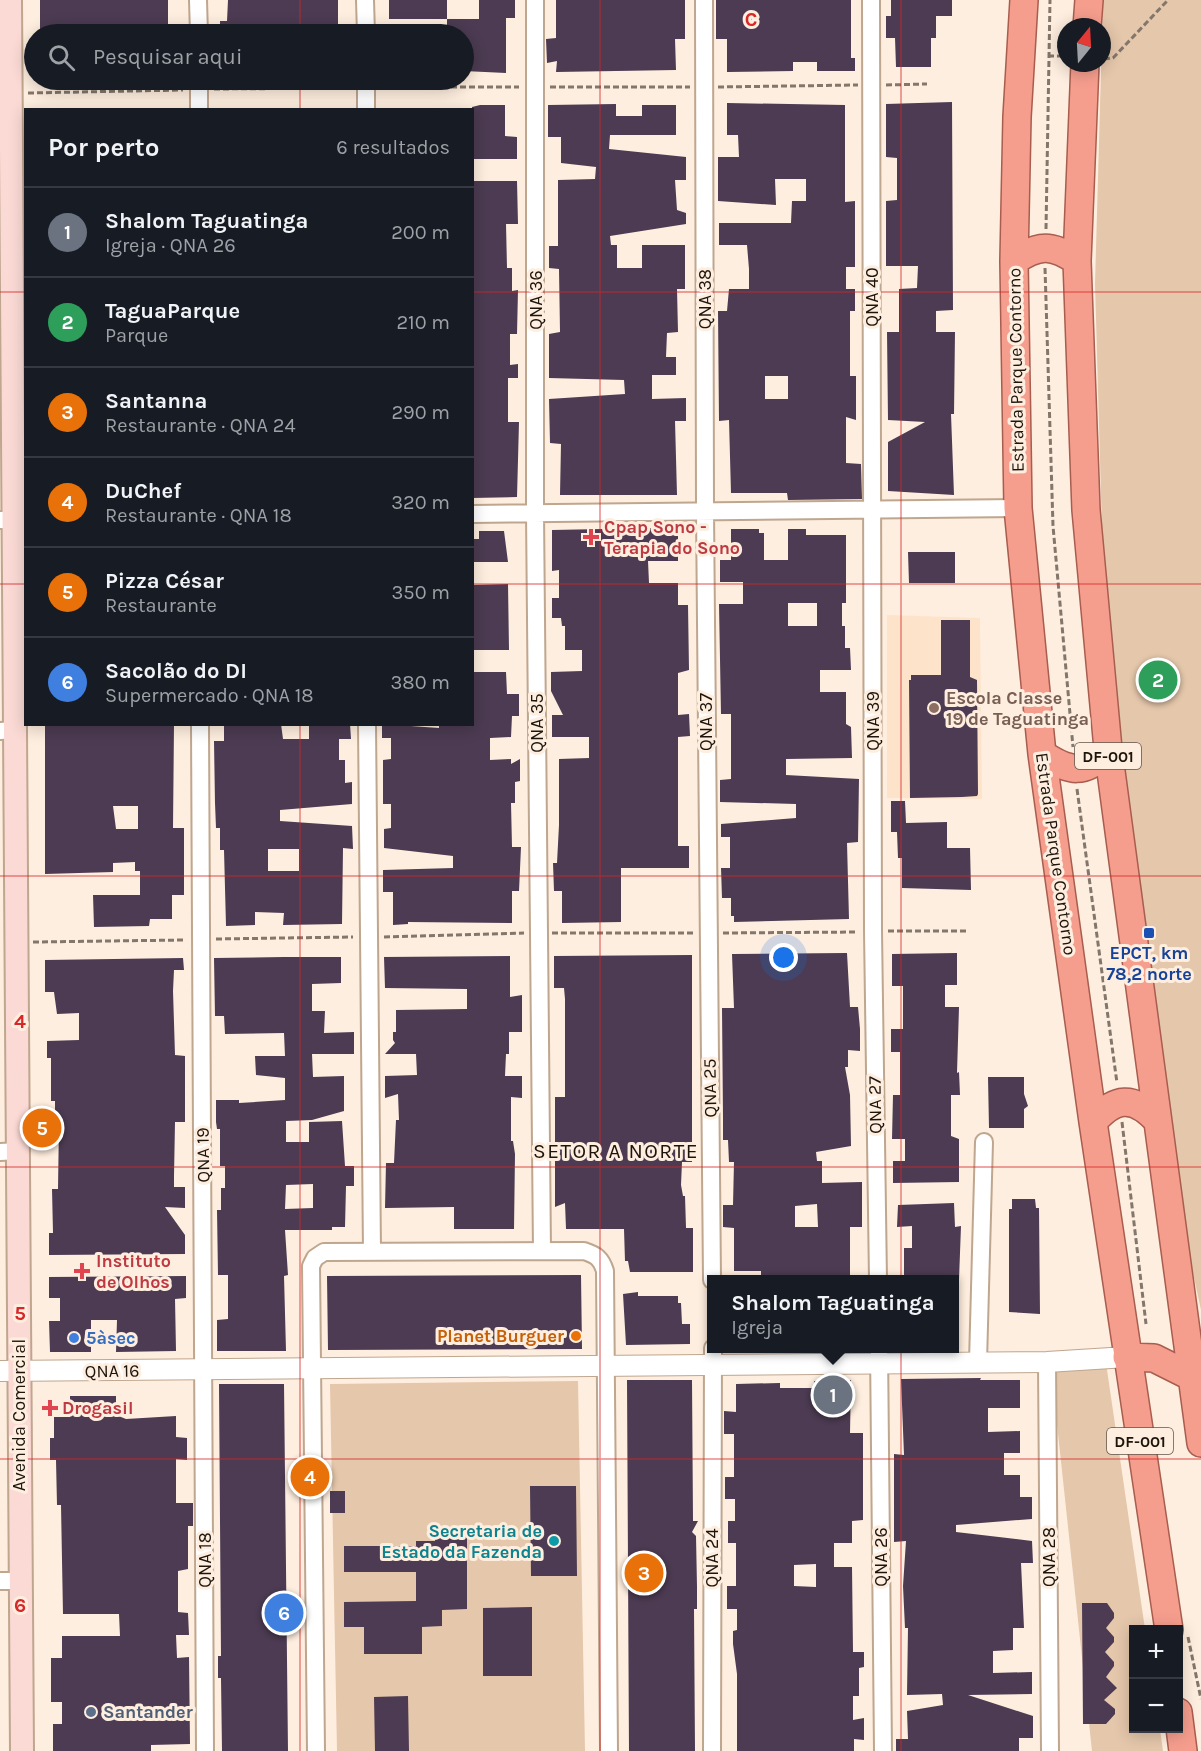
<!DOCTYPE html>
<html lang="pt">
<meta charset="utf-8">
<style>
:root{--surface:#171b24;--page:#242831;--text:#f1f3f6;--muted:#9ea1a6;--line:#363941;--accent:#db2777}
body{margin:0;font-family:Karla,sans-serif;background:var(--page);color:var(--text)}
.controls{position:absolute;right:18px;bottom:18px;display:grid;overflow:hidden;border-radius:0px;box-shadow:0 3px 15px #0003}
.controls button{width:54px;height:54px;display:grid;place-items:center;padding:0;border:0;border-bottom:2px solid var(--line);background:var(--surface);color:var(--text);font:30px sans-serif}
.compass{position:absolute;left:1057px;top:18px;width:54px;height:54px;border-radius:50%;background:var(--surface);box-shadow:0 3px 15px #0003;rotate:18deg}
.you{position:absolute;left:784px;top:958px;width:21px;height:21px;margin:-15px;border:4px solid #fff;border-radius:50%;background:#1a73e8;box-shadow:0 0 0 9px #1a73e833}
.badge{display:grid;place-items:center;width:39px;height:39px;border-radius:50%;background:var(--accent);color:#fff;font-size:20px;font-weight:700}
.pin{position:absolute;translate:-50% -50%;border:3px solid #fff;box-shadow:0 2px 6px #0006}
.popup{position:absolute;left:707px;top:1275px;width:252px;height:78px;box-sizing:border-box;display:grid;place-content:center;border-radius:0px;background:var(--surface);filter:drop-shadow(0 2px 4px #0005);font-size:20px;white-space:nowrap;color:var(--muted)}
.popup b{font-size:22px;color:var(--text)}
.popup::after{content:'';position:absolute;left:50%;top:100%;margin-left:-12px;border:12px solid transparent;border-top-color:var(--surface)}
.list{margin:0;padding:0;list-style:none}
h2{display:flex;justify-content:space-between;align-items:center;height:78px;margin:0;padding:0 24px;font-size:26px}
h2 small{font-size:20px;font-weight:400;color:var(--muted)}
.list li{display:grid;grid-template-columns:39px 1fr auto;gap:18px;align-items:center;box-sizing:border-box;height:90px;padding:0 24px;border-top:2px solid var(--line)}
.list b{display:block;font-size:22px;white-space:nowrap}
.list p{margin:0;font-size:20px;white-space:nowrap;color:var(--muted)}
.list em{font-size:20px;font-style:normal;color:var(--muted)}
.icon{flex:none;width:33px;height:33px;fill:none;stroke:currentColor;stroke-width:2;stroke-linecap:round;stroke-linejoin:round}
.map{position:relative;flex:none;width:1201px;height:1751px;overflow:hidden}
.search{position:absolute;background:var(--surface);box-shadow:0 3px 15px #0003;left:24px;top:24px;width:450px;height:66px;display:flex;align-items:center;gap:15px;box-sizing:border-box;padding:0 21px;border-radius:33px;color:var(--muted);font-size:22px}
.panel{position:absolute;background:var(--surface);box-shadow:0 3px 15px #0003;left:24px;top:108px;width:450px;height:618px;border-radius:0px}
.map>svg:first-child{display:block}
</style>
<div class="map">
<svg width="1201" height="1751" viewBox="0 0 1201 1751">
<rect width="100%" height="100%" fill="#feeedf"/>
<path fill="#fde3ca" d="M887 615 980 618 982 799 887 798Z"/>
<path fill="#e5c7ab" d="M1103 0H1201V1310L1190 1259 1130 831 1102 530 1095 284Z
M1106 1363 1145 1629 1134 1630V1728L1160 1729 1163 1751H1092L1051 1368Z
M578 1381 585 1751H337L330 1384Z"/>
<path fill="#4c3b52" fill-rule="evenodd" d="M40 0H168V34H40Z
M228 0H338V34H220V21H227Z
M389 0H447V19H389Z
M479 0H515V18H506V73L464 71V34H447V19H479Z
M556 0H685V39H675L676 70 556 72 557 61 547 63 546 39 556 38Z
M716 0H851V58H855V71H817V62H793V71L727 72V39H716Z
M891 0H952V16H936V38H931V67H896L895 38H886V16H891Z
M952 102 953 310 936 311V332H955L954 414H951L954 495 888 491V442L925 422 888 420 887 332H899V289L917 288 918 266H886V201L897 200V158L886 157V104Z
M727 103 845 105V202L855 201V267H846V289H855V311H850V376H856V420L846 417V463L861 464 862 499 788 500 787 493H731L729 420 719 421 718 311H727L729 289H749V269L747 245H719V223H791L792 201H806V179H775L776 205 718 201V157H739L738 135H727ZM765 376H788V399H765Z
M616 104V116H642V105H676V135H610L609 149 686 157V180H675L677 210 686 213V224L610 236 611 245H617V268H642V245H685V289H677L678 332 667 333 666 357H676V375H652V399L686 398V421H675L677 495H560L561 444 550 443 549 399 625 394 624 380 549 378V334L560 332 559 269 549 268V246H558V180L595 179 596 167 561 163V137H548V105Z
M480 105H505V136L517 137V159H472V107Z
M472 181H517L518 224H506L507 268H512V291L518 290 517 334H510V365L518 364V378H508V422H519L517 497 472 498Z
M653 528V533L678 534V561H648L649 583H678V605H688L689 670 678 673V715L689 714 690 736 678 737V846H689V868H621V922L562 923V891H554L553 863H557L559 825V759L589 758V737H552V715H563L551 691V672L582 671V650H565V626H562L561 618H552V598H559V570L552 571V530Z
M731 529H759V533H764V560H788V529H806V535H846V603H842V626H845V648H850L851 670H820V692H846V724L851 727 852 758 786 759V775L859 779 858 842 847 843 849 919 734 922V916H731V898H722L721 868H730V837H721V824L796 818V804L720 802V780L731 779V714H721L719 604H743V582H720V560H731ZM788 603H817V626H788Z
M479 531H504L508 562H472V539H479Z
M908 552H955V583H909Z
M508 584 509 650H472V585Z
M941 620H970V677L977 680 978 794 977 796 962 797 910 798 909 680H911V675H941Z
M472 672H506L507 694H519V716H512L511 737 490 738V760L511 759V764L520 759V781L515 782V803H511L512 847H521L519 891H512V923L408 922V924L393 925V892H383V870L453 868V856L384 848V829L391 828V804H383V760L391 759V738H382V724L439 728V724H472Z
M45 724H174L173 828H184V895H172V919H150L149 926 94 927 93 895H140V871H135V862L113 863V872L45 874ZM113 806H138V829H116Z
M224 724H281L283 739H309V724H350L351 739H339V760H345V783L352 782V804L280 810V821L352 826 353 849 343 848 342 924 283 925 284 913 255 912V925L226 926 224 850H220V828H216L215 803 214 741H224ZM268 849H299V871H268Z
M891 801H905L906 823 947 822V848H970L971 890 902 888V858H898L897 832H891Z
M847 953 850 1007H858L860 1029V1051L848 1050V1067H845L850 1095 851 1146 816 1152 817 1161H822V1183L862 1182V1227H850V1280L761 1279V1271H734V1228L723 1227V1205H733L734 1162H729L728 1140H723V1118L722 1008H734L732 954ZM817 1204 818 1227H795V1206Z
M957 953V985H945V1007H959L957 1073 959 1072 960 1095H951V1136L959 1139V1182L893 1183V1161H905V1139H892L893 1095H900V1052H891V1029H903V986H892V954Z
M692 955V1162H682L681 1185 683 1196H685L686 1228H693V1272H630L628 1261H625L624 1229H566L565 1203 555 1207V1097H565V999L564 988H554V956Z
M510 956V997L522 995V1032H509V1054H506L505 1076H522V1098L511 1097V1141H513L515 1154 514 1229H454V1207L385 1208 386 1163H394L396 1120H399L398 1094 385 1098V1076L417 1075 416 1054H385L395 1043 393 1040V1032H396V1010L467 1009V989L385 988 384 957Z
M284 957H341V983L312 984V1011H325L324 1033 354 1032V1054H312L313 1077 344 1076V1111L312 1120 286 1121V1142H309V1122L342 1121 345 1166H354V1186H346L345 1227H332V1230H285L288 1275 284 1276 286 1351H217V1320L228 1319V1275H218L217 1210H221V1188H225V1166H220V1129H217L216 1122V1100H239V1103L285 1100V1078L256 1075 255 1056H285L284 1033 225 1034 224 1016H215L214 958ZM313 1184V1208L285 1209 286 1185Z
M183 958 184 970H174L173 991 175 1055 185 1056V1122H175L174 1176V1187H185V1208L165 1207 185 1235V1254L49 1255V1233H53L52 1189H58L59 1123H55V1101H51V1058H47V1041L79 1040V1013L57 1014 54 992H45V960Z
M988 1077H1024V1094L1028 1106 1024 1109V1128H989Z
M1012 1199H1035L1036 1208H1039L1040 1314 1009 1312V1209H1012Z
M954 1203 955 1227 961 1226 959 1280H904V1248H912V1226L897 1227 898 1205Z
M581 1275 582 1349 328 1350 327 1276Z
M186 1276V1298L175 1299 176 1351 116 1352 117 1320H91V1352H50L49 1321H60V1298H49V1277Z
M638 1292V1296H678V1303H681L682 1324H690V1344L626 1345 623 1294Z
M981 1378 980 1380H1020V1408H988V1432L1020 1431V1453H1004V1475H1020V1497H1032V1519L956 1525V1532L1032 1541 1033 1563H1021L1024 1628H1013V1650L993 1651V1673L1032 1672V1694L968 1695 1033 1716V1738H1019V1751H896V1739H908L907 1711 943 1705 942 1694 907 1695 908 1628H905L903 1586 906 1541 894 1542V1454L904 1455 901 1379Z
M627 1380H692L693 1521H698L692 1532 696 1536 697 1587V1609H694L695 1751H629Z
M851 1380 850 1433H863V1520L852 1521V1543H834V1567H852L853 1652H864V1667L859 1668V1696H853V1720L864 1718V1740L854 1739V1751H737V1674L733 1644V1631L737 1630V1609H727V1586H736V1543H728V1521H735V1499H725V1477H734V1434H724V1411L736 1412V1384L780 1383V1388H815L814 1381ZM816 1564V1587L794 1586V1565Z
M219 1384H284L288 1751H222L221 1678H218V1656H221Z
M70 1396H116V1415L126 1419 176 1416V1437L187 1438V1460L176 1459V1503H193V1526H188V1569L178 1571V1612L188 1613 189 1635H176L177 1658 189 1657 190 1744 151 1745V1751H53V1724H62V1702H51V1658H62V1636H120L119 1614H63L61 1505H57L56 1460H50V1438H54V1417H70Z
M530 1486H576L577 1576H531Z
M330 1491H345V1513H330Z
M435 1533H467V1609L442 1610V1626L422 1627V1654H364V1627H344V1602L416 1601V1572H344V1546H416V1541H435Z
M1082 1603H1107L1114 1613V1618L1106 1628 1114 1637V1642L1105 1652 1114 1662V1666L1106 1677 1117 1688 1104 1700 1115 1709V1714L1106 1724H1083Z
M532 1607V1676H483V1608Z
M408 1696 409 1751H375L374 1697Z"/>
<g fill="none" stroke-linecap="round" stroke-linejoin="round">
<defs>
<path id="minor" d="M198 0 199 34
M365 0 366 34
M535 0V513L542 1251
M704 0 705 511 712 1280
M871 0 873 931 878 1280
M199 80V110
M366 80V110
M472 514 1018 508
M0 520H26
M200 724 205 1751
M367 724 372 1252
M0 731 15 730
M0 1152 19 1151
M879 1348 883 1751
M978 1362 984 1142
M1047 1362 1050 1751
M0 1581H19
M316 1751 311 1266 315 1258 324 1252 584 1251C596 1255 601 1258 605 1271L609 1751
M712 1751 713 1348"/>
<path id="tertiary" d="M0 1371 1047 1362 1127 1357"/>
<path id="secondary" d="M10 0 22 1751"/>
<path id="trunk" d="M1024 0 1017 117 1014 261 1018 508 1042 754 1093 1122 1169 1630
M1087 27 1089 0
M1085 63 1077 261 1086 510 1108 749 1201 1443
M1014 261C1039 244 1052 244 1077 261
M1042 754C1069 772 1086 776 1108 749
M1093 1122C1115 1097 1133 1095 1157 1120
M1127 1357 1154 1358 1192 1377
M1178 1712 1183 1751"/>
</defs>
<use href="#minor" stroke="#bfa68e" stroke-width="20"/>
<use href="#tertiary" stroke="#bfa68e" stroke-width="22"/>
<use href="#secondary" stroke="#bfa68e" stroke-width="26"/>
<use href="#trunk" stroke="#a85d4e" stroke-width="30"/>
<path stroke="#83766b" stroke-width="3" stroke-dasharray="6 3" stroke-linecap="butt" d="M1048 56H1066
M1104 59 1113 58 1168 0
M886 85 927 84
M379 87H519
M550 87H690
M718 87 858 85
M214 89 351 88
M28 93 183 90
M1046 229 1050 0
M1045 268 1053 526 1073 747
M1077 789 1117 1083
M888 931H967
M552 933H695
M723 933 857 932
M384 937 524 933
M216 939 353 937
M33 942 185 940
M1122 1122 1146 1324
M1188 1637 1201 1699"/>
<use href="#minor" stroke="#fff" stroke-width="16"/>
<use href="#tertiary" stroke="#fff" stroke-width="20"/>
<use href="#secondary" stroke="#fbdad5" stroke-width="22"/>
<use href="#trunk" stroke="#f69e8e" stroke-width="27"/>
</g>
<path fill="none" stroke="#d62828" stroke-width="1.5" stroke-opacity="0.55" d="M300 0V34M600 0V1751M901 0V1751M300 80V110M0 292H26M472 292H1201M0 584H26M472 584H1201M300 724V1751M0 876H1201M0 1167H1201M0 1459H1201"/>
<g fill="#e0444e" stroke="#feeedf" stroke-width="2">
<path d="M588 528h6v6h6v6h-6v6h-6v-6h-6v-6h6z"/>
<path d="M79 1262h6v6h6v6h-6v6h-6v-6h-6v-6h6z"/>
<path d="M47 1399h6v6h6v6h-6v6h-6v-6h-6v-6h6z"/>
</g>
<circle fill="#8d6e63" stroke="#feeedf" stroke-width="2" cx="934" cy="708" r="6"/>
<rect fill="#1a4fb4" stroke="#feeedf" stroke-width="2" x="1143" y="927" width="12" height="12" rx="3"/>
<circle fill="#e8710a" stroke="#feeedf" stroke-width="2" cx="576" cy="1336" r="6"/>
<circle fill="#3f7fe0" stroke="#feeedf" stroke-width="2" cx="74" cy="1338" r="6"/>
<circle fill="#0f9aa8" stroke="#feeedf" stroke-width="2" cx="554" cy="1541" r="6"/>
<circle fill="#5c6f8a" stroke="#feeedf" stroke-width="2" cx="91" cy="1712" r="6"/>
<g text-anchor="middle" stroke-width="6" stroke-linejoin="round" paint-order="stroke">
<g fill="#feeedf" stroke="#60554b" stroke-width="1.5">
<rect x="1075" y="743" width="66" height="26" rx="4.5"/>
<rect x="1107" y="1428" width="66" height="26" rx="4.5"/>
</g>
<g font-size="16" font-weight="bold" fill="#1d140b">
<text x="1108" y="762">DF-001</text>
<text x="1140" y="1447">DF-001</text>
</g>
<g font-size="18" fill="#1d140b" stroke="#feeedf">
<text transform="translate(872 297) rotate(-90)" y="6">QNA 40</text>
<text transform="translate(705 299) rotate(-90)" y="6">QNA 38</text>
<text transform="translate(536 300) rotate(-90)" y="6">QNA 36</text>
<text transform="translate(1016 370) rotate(-91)" y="6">Estrada Parque Contorno</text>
<text transform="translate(873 721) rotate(-90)" y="6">QNA 39</text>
<text transform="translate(706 722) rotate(-90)" y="6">QNA 37</text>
<text transform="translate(537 723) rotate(-90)" y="6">QNA 35</text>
<text transform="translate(1056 854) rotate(82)" y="6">Estrada Parque Contorno</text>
<text transform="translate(710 1088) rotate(-91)" y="6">QNA 25</text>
<text transform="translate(875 1105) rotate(-91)" y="6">QNA 27</text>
<text transform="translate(203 1155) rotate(-91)" y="6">QNA 19</text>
<text transform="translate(112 1371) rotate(-1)" y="6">QNA 16</text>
<text transform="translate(19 1415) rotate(-90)" y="6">Avenida Comercial</text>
<text transform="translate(881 1557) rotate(-90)" y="6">QNA 26</text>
<text transform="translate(1049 1557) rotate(-90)" y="6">QNA 28</text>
<text transform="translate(712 1558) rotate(-90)" y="6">QNA 24</text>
<text transform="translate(205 1560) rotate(-90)" y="6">QNA 18</text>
</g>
<g font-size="18" font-weight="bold" fill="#be3a42" stroke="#feeedf" text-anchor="start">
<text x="604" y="533">Cpap Sono -<tspan x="604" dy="21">Terapia do Sono</tspan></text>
<text x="96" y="1267">Instituto<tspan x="96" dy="21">de Olhos</tspan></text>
<text x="62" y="1414">Drogasil</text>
</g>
<g font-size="18" font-weight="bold" fill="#785e54" stroke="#feeedf" text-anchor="start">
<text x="946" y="704">Escola Classe<tspan x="946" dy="21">19 de Taguatinga</tspan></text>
</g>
<g font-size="18" font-weight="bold" fill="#164399" stroke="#feeedf">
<text x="1149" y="959">EPCT, km<tspan x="1149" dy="21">78,2 norte</tspan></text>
</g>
<g font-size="18" font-weight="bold" fill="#c56008" stroke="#feeedf" text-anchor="end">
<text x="564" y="1342">Planet Burguer</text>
</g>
<g font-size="18" font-weight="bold" fill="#366cbe" stroke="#feeedf" text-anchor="start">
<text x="86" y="1344">5àsec</text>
</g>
<g font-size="18" font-weight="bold" fill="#0d838f" stroke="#feeedf" text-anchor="end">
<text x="542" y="1537">Secretaria de<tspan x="542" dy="21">Estado da Fazenda</tspan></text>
</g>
<g font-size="18" font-weight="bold" fill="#4e5e75" stroke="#feeedf" text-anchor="start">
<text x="103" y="1718">Santander</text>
</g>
<g font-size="21" letter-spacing="1.5" fill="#1d140b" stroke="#feeedf">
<text x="616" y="1158">SETOR A NORTE</text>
</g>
</g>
<g font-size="20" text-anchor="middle" font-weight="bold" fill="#d62828" stroke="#feeedf" stroke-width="6" stroke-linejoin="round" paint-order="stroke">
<text x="751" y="26">C</text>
<text x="20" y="1028">4</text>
<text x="20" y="1320">5</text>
<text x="20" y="1612">6</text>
</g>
</svg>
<div class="controls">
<button>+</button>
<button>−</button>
</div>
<svg class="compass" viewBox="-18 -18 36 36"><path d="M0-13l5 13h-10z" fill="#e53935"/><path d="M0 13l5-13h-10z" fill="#9ea1a6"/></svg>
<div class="you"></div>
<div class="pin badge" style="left:833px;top:1395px;background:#6b7280">1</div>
<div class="popup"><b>Shalom Taguatinga</b>Igreja</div>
<div class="pin badge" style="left:1158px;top:680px;background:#2e9e5b">2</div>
<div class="pin badge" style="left:644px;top:1573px;background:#e8710a">3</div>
<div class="pin badge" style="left:310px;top:1477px;background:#e8710a">4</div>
<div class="pin badge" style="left:42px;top:1128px;background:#e8710a">5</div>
<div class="pin badge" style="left:284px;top:1613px;background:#3f7fe0">6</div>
<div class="search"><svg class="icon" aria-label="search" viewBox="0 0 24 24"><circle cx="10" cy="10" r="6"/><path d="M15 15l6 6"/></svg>Pesquisar aqui</div>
<section class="panel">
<h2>Por perto<small>6 resultados</small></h2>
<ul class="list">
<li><span class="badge" style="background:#6b7280">1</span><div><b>Shalom Taguatinga</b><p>Igreja · QNA 26</p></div><em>200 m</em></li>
<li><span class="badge" style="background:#2e9e5b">2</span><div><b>TaguaParque</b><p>Parque</p></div><em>210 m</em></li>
<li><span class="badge" style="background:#e8710a">3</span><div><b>Santanna</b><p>Restaurante · QNA 24</p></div><em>290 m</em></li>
<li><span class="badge" style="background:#e8710a">4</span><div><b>DuChef</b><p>Restaurante · QNA 18</p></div><em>320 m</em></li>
<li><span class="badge" style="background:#e8710a">5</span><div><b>Pizza César</b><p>Restaurante</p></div><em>350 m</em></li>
<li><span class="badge" style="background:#3f7fe0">6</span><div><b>Sacolão do DI</b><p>Supermercado · QNA 18</p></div><em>380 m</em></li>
</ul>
</section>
</div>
